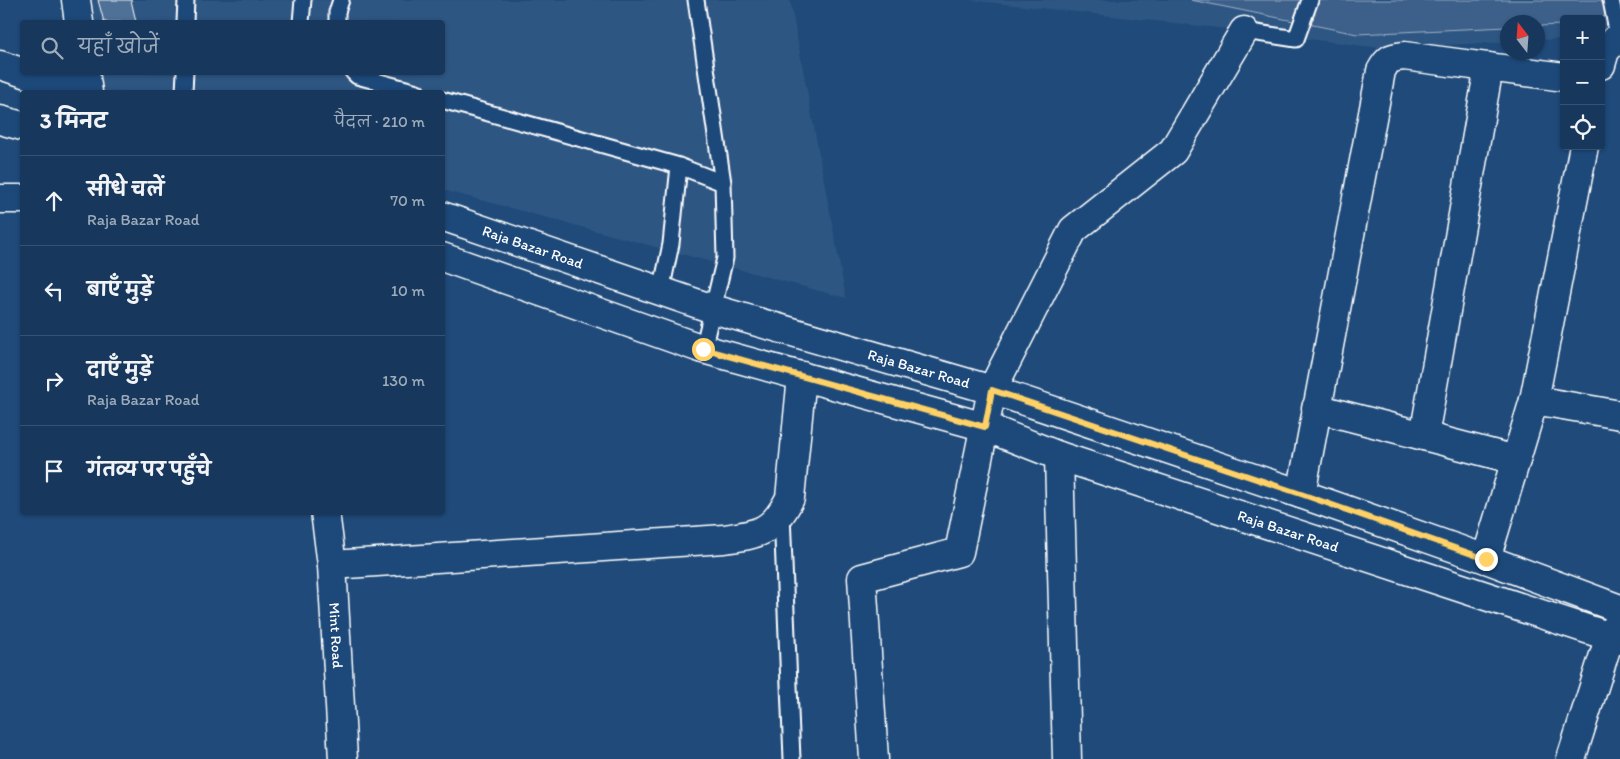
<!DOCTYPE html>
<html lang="hi">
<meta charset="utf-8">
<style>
:root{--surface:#17385c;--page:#203f62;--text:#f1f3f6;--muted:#9eacbb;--line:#365272}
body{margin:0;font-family:Itim,"Playpen Sans Deva",sans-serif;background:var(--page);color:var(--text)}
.controls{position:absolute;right:15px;top:15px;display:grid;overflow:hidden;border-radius:5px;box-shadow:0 1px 4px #0004}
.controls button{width:45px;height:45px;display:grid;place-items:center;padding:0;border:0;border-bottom:1px solid var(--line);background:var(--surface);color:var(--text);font:25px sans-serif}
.compass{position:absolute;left:1500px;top:15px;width:45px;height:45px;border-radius:50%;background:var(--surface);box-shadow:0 1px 4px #0004;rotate:343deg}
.stop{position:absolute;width:15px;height:15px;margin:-11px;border:4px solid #ffd166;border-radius:50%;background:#fff}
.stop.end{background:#ffd166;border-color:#fff;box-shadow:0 1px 5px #0008}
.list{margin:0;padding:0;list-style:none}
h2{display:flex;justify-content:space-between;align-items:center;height:65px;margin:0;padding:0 20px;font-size:21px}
h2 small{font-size:16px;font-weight:400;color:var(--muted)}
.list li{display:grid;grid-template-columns:32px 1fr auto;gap:15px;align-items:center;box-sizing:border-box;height:90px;padding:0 20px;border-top:1px solid var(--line)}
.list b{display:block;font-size:19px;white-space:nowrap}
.list p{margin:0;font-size:16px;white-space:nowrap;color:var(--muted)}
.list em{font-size:16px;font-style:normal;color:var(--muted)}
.icon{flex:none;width:28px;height:28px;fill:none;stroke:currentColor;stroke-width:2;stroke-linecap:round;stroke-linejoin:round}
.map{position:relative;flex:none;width:1620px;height:759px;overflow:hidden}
.search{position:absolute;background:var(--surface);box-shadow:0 1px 4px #0004;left:20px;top:20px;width:425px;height:55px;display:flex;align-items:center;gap:12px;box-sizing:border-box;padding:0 18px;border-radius:5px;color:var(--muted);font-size:19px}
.panel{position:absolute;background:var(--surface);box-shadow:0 1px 4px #0004;left:20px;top:90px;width:425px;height:425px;border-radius:5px}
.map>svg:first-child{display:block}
</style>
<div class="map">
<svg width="1620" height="759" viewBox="0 0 1620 759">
<rect width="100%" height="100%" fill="#1f4a7a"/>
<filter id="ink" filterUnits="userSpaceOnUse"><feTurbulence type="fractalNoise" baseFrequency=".02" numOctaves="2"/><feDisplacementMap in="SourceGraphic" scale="10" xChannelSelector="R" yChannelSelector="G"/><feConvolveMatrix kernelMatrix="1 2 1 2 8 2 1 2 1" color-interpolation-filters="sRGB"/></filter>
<g filter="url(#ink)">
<path fill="#2e5683" d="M78 0H790L846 298 443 190 442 92H88L85 73 442 72V22H80Z
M969 0H1620V37H1601V19H1564V39L1538 40V22H1508L1507 42 1381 48 1244 31Z"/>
<path fill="#3c618b" stroke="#9eb0c5" d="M1191 0H1620V8L1600 19H1564V25L1538 26V22H1508L1507 27 1357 34Z"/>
<path fill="#507197" stroke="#fff" d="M98 0H131L136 22H104Z"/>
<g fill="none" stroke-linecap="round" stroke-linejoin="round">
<defs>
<path id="lane" d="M696 0 723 183
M1611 0 1618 36
M185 22 186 0
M301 22 303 0
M337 22V12L341 0
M1244 31 1296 39 1310 0
M353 72 357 76 417 92
M184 92 185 72
M442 100 679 166 723 183 725 258 703 349
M661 291 671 244 679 166
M782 514 792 759"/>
<g id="street">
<path d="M76 0 79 22"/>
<path d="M1601 65 1605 51 1620 35"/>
<path d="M85 72 88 92"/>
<path d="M0 199H22"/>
<path d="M1534 400 1620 415"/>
<path d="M1316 408 1516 460"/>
<path d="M1424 436 1489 67"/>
<path d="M1059 456 1067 759"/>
<path d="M1301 494 1381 71C1388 58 1390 58 1404 56L1564 77"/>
<path id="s1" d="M325 512 332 565 343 759"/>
<path d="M1486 559 1534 400 1584 146"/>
<path d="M332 565 724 539C760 534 773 532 790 498L802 376"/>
<path d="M874 759 862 578 959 552 992 390 1073 230 1173 151 1244 31"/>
<path d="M1571 759 1610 636 1620 621"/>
</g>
<g id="primary">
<path d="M0 65 82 92"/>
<path d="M0 120 22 126"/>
<path id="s2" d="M442 216 713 309 992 390 1301 494 1486 559 1620 609"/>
<path id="s3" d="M442 257 703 349 985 427 1059 456 1620 640"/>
</g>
</defs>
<use href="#lane" stroke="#fff" stroke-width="19"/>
<use href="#street" stroke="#fff" stroke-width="31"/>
<use href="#primary" stroke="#fff" stroke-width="31"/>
<use href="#lane" stroke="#1f4a7a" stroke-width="15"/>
<use href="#street" stroke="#1f4a7a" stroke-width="28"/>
<use href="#primary" stroke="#1f4a7a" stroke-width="28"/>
</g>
</g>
<g fill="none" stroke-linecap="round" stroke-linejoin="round" filter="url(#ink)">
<path stroke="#ffd166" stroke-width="6" d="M703 349 985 427 992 390 1301 494 1486 559"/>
</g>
<g text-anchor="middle" stroke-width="4" stroke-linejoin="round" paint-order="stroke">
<g font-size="15" fill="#fff" stroke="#1f4a7a">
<text dy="5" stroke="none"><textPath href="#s2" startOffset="96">Raja Bazar Road</textPath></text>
<text dy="5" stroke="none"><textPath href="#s2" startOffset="501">Raja Bazar Road</textPath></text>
<text dy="5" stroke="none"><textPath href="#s3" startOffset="890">Raja Bazar Road</textPath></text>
<text dy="5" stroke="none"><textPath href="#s1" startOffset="124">Mint Road</textPath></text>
</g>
</g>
</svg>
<div class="controls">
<button>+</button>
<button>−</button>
<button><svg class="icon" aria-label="locate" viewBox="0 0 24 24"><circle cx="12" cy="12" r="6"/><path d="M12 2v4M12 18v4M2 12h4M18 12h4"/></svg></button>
</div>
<svg class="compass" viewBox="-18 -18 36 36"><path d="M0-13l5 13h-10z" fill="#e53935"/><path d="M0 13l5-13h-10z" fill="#9eacbb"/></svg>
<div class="stop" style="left:703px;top:349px"></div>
<div class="stop end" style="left:1486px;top:559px"></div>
<div class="search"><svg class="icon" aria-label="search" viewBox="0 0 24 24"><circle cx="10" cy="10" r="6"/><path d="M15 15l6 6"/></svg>यहाँ खोजें</div>
<section class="panel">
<h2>3 मिनट<small>पैदल · 210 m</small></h2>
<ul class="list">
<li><svg class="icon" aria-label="ahead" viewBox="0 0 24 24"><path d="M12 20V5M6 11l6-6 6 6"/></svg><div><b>सीधे चलें</b><p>Raja Bazar Road</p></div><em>70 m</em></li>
<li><svg class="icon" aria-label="left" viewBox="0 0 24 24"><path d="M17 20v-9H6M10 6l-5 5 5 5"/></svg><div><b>बाएँ मुड़ें</b></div><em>10 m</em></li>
<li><svg class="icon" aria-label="right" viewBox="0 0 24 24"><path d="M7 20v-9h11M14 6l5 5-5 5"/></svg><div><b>दाएँ मुड़ें</b><p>Raja Bazar Road</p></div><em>130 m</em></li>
<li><svg class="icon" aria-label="arrive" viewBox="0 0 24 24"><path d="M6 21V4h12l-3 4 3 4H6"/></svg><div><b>गंतव्य पर पहुँचे</b></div></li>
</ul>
</section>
</div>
